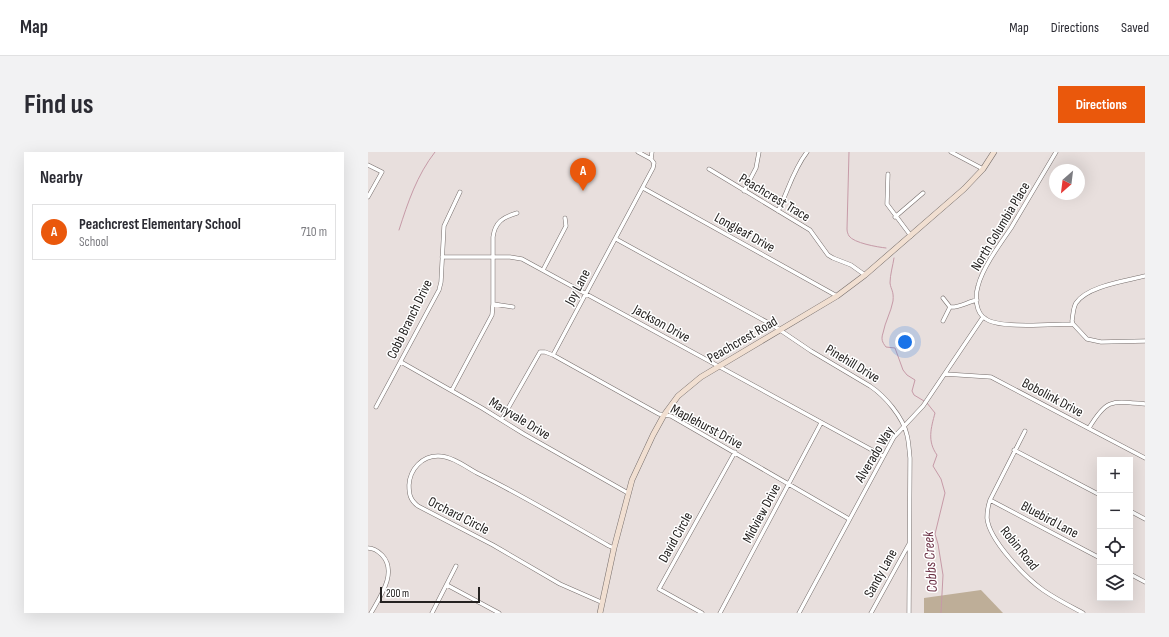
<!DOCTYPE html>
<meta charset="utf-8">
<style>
:root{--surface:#fff;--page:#f2f2f3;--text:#2b2b33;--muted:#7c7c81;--line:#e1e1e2;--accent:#ea580c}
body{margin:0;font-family:"Sofia Sans Condensed",sans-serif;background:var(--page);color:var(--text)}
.controls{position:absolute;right:12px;bottom:12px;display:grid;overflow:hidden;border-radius:0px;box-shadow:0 4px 16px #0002}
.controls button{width:36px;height:36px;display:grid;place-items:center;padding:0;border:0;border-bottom:1px solid var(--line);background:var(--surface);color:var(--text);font:20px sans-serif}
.compass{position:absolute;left:681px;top:12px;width:36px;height:36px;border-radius:50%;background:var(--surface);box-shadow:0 4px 16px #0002;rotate:208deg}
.scale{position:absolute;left:12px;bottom:10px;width:100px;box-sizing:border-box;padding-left:4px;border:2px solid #252221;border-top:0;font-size:11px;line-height:14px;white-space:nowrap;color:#252221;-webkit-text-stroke:3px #fff;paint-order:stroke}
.you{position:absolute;left:537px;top:190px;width:14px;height:14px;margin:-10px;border:3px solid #fff;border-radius:50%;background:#1a73e8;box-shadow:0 0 0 6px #1a73e833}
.badge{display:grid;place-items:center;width:26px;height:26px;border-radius:50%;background:var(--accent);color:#fff;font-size:13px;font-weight:700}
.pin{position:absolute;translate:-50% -33px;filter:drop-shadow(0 1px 2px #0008)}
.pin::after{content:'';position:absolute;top:21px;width:14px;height:12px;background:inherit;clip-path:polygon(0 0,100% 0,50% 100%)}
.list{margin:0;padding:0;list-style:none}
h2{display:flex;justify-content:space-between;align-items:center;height:52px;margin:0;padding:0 16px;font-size:17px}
h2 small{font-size:13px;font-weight:400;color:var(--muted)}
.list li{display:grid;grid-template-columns:26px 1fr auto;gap:12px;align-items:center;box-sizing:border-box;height:56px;margin:0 8px 8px;padding:0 8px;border:1px solid var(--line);border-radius:0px}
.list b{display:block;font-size:15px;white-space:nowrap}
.list p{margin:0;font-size:13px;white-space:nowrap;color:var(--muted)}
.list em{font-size:13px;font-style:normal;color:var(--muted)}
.icon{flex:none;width:22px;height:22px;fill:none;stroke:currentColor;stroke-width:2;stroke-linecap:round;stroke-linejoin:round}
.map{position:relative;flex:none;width:777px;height:461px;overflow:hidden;border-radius:0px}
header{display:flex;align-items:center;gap:24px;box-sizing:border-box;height:56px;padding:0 20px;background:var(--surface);border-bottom:1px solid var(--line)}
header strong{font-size:19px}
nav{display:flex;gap:22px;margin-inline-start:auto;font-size:14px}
.intro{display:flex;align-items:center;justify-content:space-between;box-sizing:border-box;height:96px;padding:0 24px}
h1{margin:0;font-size:28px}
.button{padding:10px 18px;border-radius:0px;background:var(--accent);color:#fff;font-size:14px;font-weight:700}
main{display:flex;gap:24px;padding:0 24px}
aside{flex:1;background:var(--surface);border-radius:0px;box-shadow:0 4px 16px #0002}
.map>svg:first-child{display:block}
</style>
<header>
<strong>Map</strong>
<nav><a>Map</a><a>Directions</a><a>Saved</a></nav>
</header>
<div class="intro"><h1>Find us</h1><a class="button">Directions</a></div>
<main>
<aside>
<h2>Nearby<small></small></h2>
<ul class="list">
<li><span class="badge">A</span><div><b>Peachcrest Elementary School</b><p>School</p></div><em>710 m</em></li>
</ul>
</aside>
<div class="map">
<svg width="777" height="461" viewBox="0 0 777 461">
<rect width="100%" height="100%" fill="#e8dfdd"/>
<path fill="#beae98" d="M613 438 635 461H556V446Z"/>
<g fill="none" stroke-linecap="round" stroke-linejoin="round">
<path stroke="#c69aa7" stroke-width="1" d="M481 0 479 77C479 80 480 82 481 84 486 91 509 95 518 96
M31 78C40 50 49 23 67 0
M526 106C525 113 522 123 522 131 523 138 526 139 525 149 523 160 517 170 515 181 513 187 514 190 518 195L527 196 535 218 539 223 547 228 544 239 546 243 556 249
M559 251 567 261C563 276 559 289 569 303L565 314 573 327 577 341 567 382 570 392 575 423 573 461"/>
<defs>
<path id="street" d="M583 0 615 17
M688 0C673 25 658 51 643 76 632 92 615 115 610 134 607 144 607 161 618 167 632 177 686 172 705 172
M283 7 284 0
M0 13 14 20 0 45
M341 17 442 78 460 103 465 106 483 113 497 123
M520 22 519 52 543 84
M275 36 469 144
M376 39 388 16 391 0
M410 59C420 39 425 18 439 0
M527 65 555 41
M248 87 406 174 443 199 502 234C517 244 535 265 539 283 541 291 541 298 542 306L541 461
M74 105H142L154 107 515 304
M175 118 198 74 197 66
M777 124C758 129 719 134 708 151 705 156 705 163 704 169L705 172 719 187 733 190 777 189
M575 146 582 155C591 156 599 150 609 148
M125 152 145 155
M575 169 582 155
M185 203 291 262 303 264 481 367
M33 210 114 256 156 282 260 341
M577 222 623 225 777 306
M84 238 124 163 125 152V85C127 70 135 65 149 61
M8 255 71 138 73 130 76 74 92 40
M134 267 172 200H177L185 203 285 16 286 11 283 7 270 0
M721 276C739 246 744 249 777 252
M657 279 622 348C620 354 619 360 619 366 621 388 657 425 675 438 688 447 702 454 715 461
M646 298 732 343
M622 348 732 406
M762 359 777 367
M0 396C5 396 10 399 14 403 30 420 12 445 3 461
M762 422 777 430
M79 433 131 461
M233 450 192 432 125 393 50 354C42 348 41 342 41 333 42 317 54 304 70 304 84 304 98 315 109 321 154 343 197 369 241 394L246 396
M64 461 88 414
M334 461 291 437 367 300
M352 461 453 271
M431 461 526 285 555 254 615 165
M503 461 541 392"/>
<path id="secondary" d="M232 461 246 396 264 328 285 283 296 263 310 244 333 225 469 144 497 123 596 37 615 17 626 0"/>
</defs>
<use href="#street" stroke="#766e6c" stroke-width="4.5"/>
<use href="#secondary" stroke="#766e6c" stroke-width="6"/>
<use href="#street" stroke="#fff" stroke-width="3.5"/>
<use href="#secondary" stroke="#f1dfd1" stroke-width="5"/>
</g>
<g text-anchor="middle" stroke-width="3" stroke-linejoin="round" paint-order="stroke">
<g font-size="14" fill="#252221" stroke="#fff">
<text transform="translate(407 45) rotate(31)" y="5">Peachcrest Trace</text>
<text transform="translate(632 74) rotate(-59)" y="5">North Columbia Place</text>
<text transform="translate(377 80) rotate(29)" y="5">Longleaf Drive</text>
<text transform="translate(209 135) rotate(-62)" y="5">Joy Lane</text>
<text transform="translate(41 167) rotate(-64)" y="5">Cobb Branch Drive</text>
<text transform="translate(294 171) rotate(29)" y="5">Jackson Drive</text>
<text transform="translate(374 187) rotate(-30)" y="5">Peachcrest Road</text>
<text transform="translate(485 211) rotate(31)" y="5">Pinehill Drive</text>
<text transform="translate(685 245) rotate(28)" y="5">Bobolink Drive</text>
<text transform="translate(152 266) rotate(31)" y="5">Maryvale Drive</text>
<text transform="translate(339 274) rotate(28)" y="5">Maplehurst Drive</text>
<text transform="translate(506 302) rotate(-59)" y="5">Alverado Way</text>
<text transform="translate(393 361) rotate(-62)" y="5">Midview Drive</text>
<text transform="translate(91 363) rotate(27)" y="5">Orchard Circle</text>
<text transform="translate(682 367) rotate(28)" y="5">Bluebird Lane</text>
<text transform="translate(307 385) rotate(-61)" y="5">David Circle</text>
<text transform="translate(652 396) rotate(51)" y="5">Robin Road</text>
<text transform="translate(512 421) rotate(-61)" y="5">Sandy Lane</text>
</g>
<g font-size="15" font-style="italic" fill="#6b3145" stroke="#fff">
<text transform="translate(562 410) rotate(-94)" y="5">Cobbs Creek</text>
</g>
</g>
</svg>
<div class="controls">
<button>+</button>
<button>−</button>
<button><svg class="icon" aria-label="locate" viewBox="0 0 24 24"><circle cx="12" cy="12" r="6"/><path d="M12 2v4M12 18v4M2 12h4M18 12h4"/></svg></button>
<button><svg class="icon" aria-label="layers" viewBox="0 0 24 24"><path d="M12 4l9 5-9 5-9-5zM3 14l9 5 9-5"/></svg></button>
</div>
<svg class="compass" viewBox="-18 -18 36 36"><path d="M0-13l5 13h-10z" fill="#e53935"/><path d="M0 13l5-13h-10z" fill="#7c7c81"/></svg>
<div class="scale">200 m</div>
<div class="you"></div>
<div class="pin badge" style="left:215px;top:39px">A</div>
</div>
</main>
